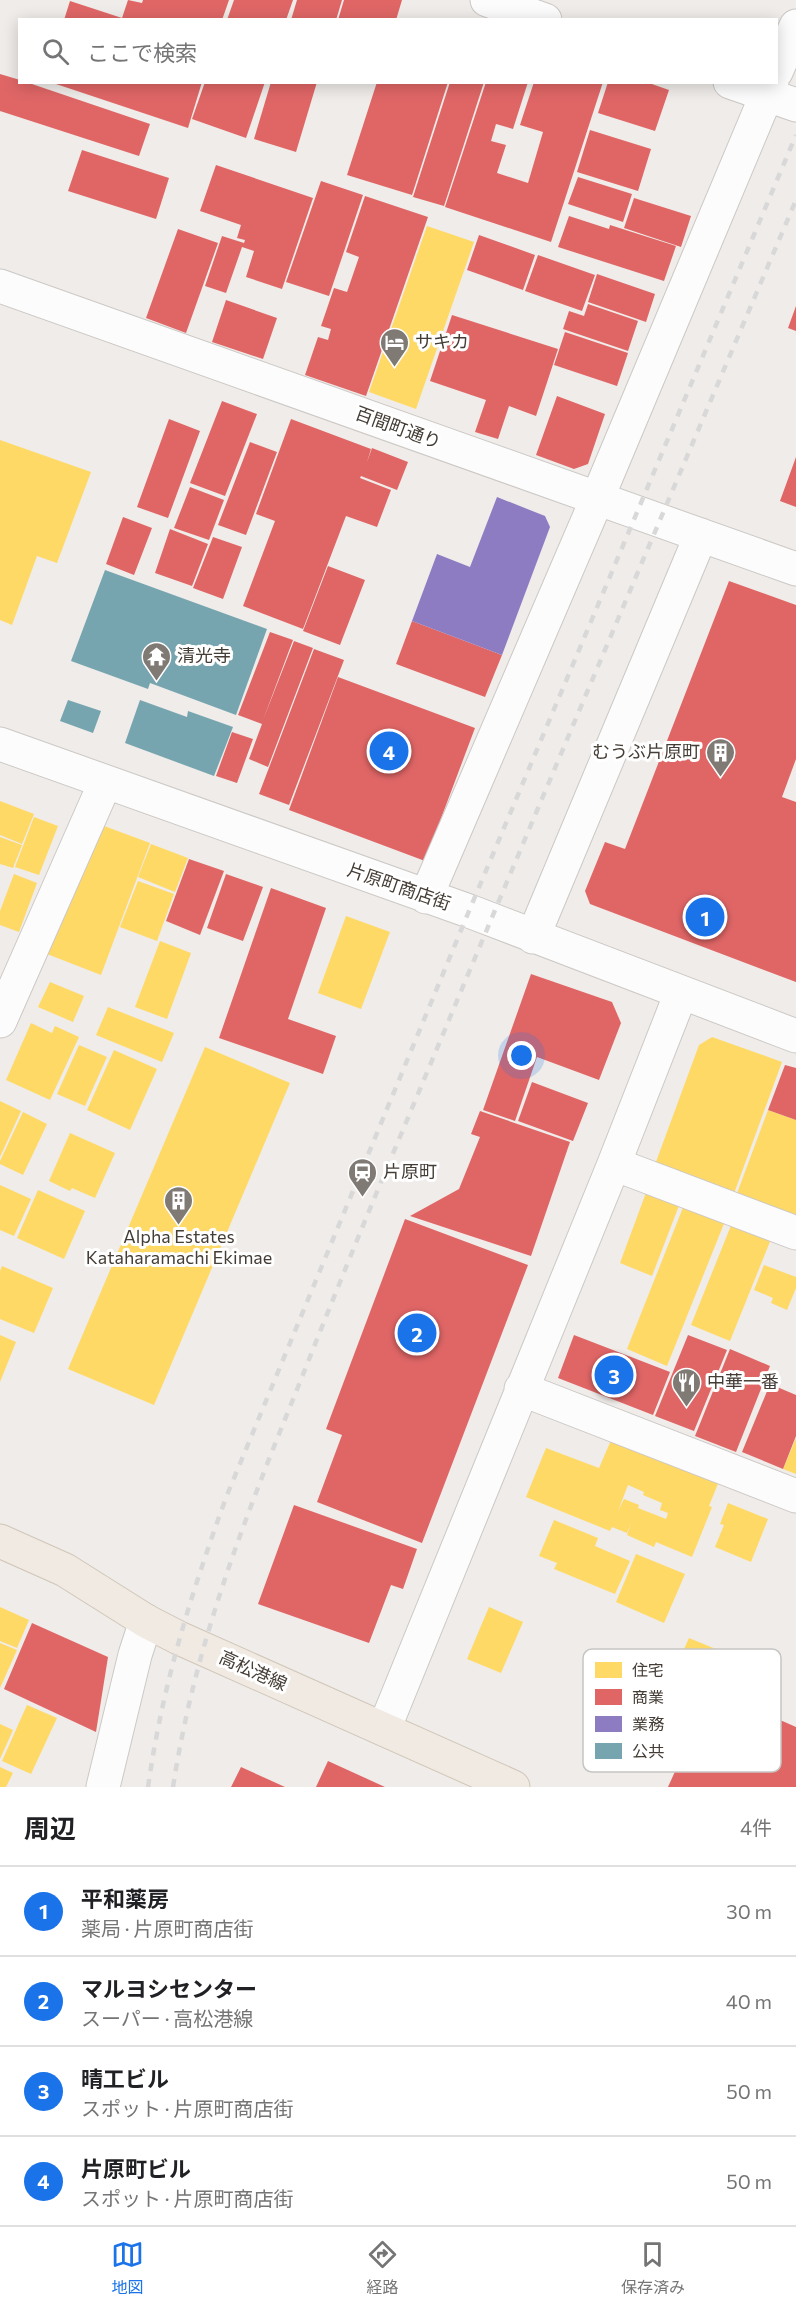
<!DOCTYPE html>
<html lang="ja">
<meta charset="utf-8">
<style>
:root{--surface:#fff;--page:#f6f6f6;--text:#202124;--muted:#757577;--line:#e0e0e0;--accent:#1a73e8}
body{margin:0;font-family:Commissioner,"Noto Sans JP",sans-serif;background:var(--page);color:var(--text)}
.you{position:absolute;left:522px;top:1056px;width:21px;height:21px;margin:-15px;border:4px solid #fff;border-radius:50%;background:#1a73e8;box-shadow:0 0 0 9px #1a73e833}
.badge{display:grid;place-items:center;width:39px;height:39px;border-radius:50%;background:var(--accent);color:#fff;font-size:20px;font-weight:700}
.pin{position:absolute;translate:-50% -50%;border:3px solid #fff;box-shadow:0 2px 6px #0006}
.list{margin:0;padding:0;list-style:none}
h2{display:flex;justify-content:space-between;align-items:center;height:78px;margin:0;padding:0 24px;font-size:26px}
h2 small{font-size:20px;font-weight:400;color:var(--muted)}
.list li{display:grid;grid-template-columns:39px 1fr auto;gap:18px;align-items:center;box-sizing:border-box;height:90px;padding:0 24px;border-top:2px solid var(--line)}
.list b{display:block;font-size:22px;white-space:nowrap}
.list p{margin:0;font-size:20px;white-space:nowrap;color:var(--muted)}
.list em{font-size:20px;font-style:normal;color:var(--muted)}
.icon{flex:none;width:33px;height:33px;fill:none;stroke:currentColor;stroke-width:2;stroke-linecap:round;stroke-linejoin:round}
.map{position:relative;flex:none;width:796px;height:1787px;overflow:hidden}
.search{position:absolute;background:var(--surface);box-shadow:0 3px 15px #0003;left:18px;right:18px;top:18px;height:66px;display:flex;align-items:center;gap:15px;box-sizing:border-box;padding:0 21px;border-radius:0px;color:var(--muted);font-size:22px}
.sheet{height:438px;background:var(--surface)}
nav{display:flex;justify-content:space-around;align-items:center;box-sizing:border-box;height:84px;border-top:2px solid var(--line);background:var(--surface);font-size:16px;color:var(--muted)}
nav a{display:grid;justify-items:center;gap:3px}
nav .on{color:var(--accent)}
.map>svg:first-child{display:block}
</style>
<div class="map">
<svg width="796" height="1787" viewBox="0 0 796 1787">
<rect width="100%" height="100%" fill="#efece9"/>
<path fill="#ffd966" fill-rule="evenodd" d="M427 226 474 242 416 409 369 392Z
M0 440 91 472 57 563 37 556 12 625 0 620Z
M0 801 34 814 22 844 0 835Z
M34 817 58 826 39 875 15 867Z
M96 823 150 843 101 975 47 954Z
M0 837 22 845 13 868 0 864Z
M151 844 188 858 175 892 138 877Z
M14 874 37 883 19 932 0 925V911Z
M138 881 174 894 157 941 120 927Z
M346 916 390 932 361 1009 318 993Z
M160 941 191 953 167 1019 135 1007Z
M50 982 84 996 73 1022 38 1007Z
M108 1007 174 1033 162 1062 96 1035Z
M31 1023 52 1033 55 1026 79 1037 50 1100 6 1080Z
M712 1037 782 1062 732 1199 653 1170 699 1045Z
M79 1045 107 1057 85 1106 57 1094Z
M205 1047 290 1083 154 1405 68 1369Z
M114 1050 157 1069 130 1130 87 1110Z
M0 1101 21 1111 0 1157Z
M768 1110 796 1120V1227L733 1204Z
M23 1112 47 1124 23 1175 0 1164V1161Z
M70 1133 115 1153 95 1198 72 1188 70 1191 49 1181Z
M0 1185 31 1199 14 1236 0 1230Z
M38 1190 85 1211 64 1259 17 1238Z
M647 1190 680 1203 652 1276 620 1263Z
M684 1205 725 1221 667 1366 627 1349Z
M732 1223 771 1239 730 1341 691 1325Z
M764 1265 796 1277V1288L787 1310 771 1303 773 1298 754 1290Z
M2 1266 53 1288 34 1333 0 1319V1271Z
M0 1335 16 1342 0 1382Z
M612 1438 719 1481 709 1506 712 1507 692 1557 656 1542 654 1547 627 1535 631 1523 627 1533 612 1527 610 1531 526 1497 546 1448 599 1468ZM628 1485 644 1492 643 1495 662 1503 660 1510 668 1513 666 1519 638 1508 639 1505 624 1499 618 1511Z
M796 1438V1474L783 1469Z
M728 1503 768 1519 751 1562 715 1547 724 1525 720 1524Z
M554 1520 598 1538 595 1546 630 1561 615 1594 554 1569 557 1563 539 1556Z
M636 1554 685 1574 664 1623 616 1602Z
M0 1607 29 1620 17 1648 0 1641Z
M489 1607 523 1622 501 1673 467 1659Z
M689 1638 723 1652 710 1682 676 1667Z
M0 1643 17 1650 0 1688Z
M27 1705 57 1718 31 1774 2 1761Z
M0 1724 13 1730 0 1759Z
M0 1767 13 1773 6 1787H0Z"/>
<path fill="#e06666" d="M128 0 142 3 143 0H229L222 20H64L70 1 122 18Z
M234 0H293L286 20H227Z
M297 0H342L336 20H291Z
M344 0H402L396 20H338Z
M0 74 20 80V82H26L150 124 139 156 0 111Z
M50 82H202L188 128Z
M205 82H265L246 138 192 119Z
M271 82H317L296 152 254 139Z
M377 82H448L412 195 347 175Z
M450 82H484L444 206 413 197Z
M486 82H528L513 129 496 124 491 141 506 145 497 173 528 183 543 132 520 125 534 82H603L551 242 445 207Z
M608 82H646L669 90 655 131 598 113Z
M590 130 651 149 638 191 577 172Z
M82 150 169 178 156 219 68 191Z
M216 165 313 198 282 289 246 277 254 251 242 247 226 293 205 286 222 236 244 243 245 240 237 238 241 225 200 211Z
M578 177 632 194 623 222 568 204Z
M321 181 363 195 329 296 286 282Z
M365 196 428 217 366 396 305 375 318 337 328 340 331 329 321 326 334 288 347 292 359 257 346 252Z
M634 198 691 216 681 247 624 228Z
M569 216 609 229 610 225 676 246 664 281 558 247Z
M178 229 218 243 186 333 146 318Z
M479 235 535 255 523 290 467 270Z
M538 255 595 275 582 311 525 291Z
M597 274 655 294 646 322 588 302Z
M226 300 277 318 263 359 212 342Z
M588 304 638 321 628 351 563 329 569 311 584 316Z
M796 306V331L788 328Z
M452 315 558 349 536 416 509 406 498 439 475 432 486 400 430 381Z
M565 332 628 353 617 386 554 365Z
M557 396 605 414 588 464 574 469 536 455Z
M222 401 257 414 225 496 190 483Z
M169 419 200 431 168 518 137 507Z
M291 419 371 449 367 462 372 448 408 462 397 490 361 476 360 478 391 490 377 527 346 516 303 629 243 606 275 521 256 514Z
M250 442 277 452 246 535 218 525Z
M796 457V507L780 501Z
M190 487 224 500 209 540 174 528Z
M123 517 152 528 134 575 106 564Z
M170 529 208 544 192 586 155 573Z
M213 537 242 547 223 599 193 588Z
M328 566 365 580 340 645 303 631Z
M729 581 796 605V759L782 797 796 802V982L590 904 585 891 605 842 625 849Z
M412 621 502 655 485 697 396 664Z
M270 632 293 640 263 720 294 641 313 648 268 767 249 759 262 724 238 715Z
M314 649 344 660 289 805 259 794Z
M338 677 475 728 425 861 289 810Z
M232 732 253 739 237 783 216 776Z
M189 859 224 871 200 935 166 921Z
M226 874 263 887 243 941 207 928Z
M271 888 326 908 288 1019 336 1036 323 1074 219 1038Z
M531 974 612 1002 621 1023 599 1080 537 1057 515 1121 483 1110Z
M785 1065 796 1068V1120L768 1110Z
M532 1082 588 1103 573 1141 518 1121Z
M480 1111 570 1142 531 1256 410 1216 459 1189 480 1137 471 1134Z
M405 1219 528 1265 422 1543 317 1502 342 1435 326 1429Z
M574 1335 670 1372 653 1415 558 1378Z
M688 1335 727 1350 694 1431 655 1416Z
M730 1349 770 1366 736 1452 695 1436Z
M770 1384 796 1395V1436L783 1469 742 1452Z
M294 1505 417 1549 403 1589 391 1585 369 1643 258 1604Z
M32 1623 108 1657 96 1732 4 1689Z
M715 1683 774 1710 771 1716 796 1727V1787H668Z
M328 1761 385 1787H316Z
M241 1767 285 1787H231Z"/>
<path fill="#8e7cc3" d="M497 497 545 516 550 527 502 655 412 621 437 554 470 567Z"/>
<path fill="#76a5af" d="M105 570 267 629 236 715 150 683 148 689 71 661Z
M68 700 101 711 93 733 60 721Z
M140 700 187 717 188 711 233 727 214 776 125 743Z"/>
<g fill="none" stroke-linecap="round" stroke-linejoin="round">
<defs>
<path id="minor" d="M487 0 545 20
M776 72 796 26
M730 82 796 105
M0 286 796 569
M0 744 469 911 796 1036
M426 897 597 499 772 82
M533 937 701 535
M0 1021 105 783
M614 1164 796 1233
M521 1389 796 1496
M384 1729 614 1164 681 993
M103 1787 135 1655 146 1621"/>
<path id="major" d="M0 1541 65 1570 146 1621 179 1638 513 1787"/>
</defs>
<use href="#minor" stroke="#cbc8c5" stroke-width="35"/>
<use href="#major" stroke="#d0c6b8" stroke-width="35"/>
<use href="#minor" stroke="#fdfcfc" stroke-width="33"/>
<use href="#major" stroke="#f0eae3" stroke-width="33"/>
<path stroke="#d9d8d8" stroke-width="4.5" stroke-dasharray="8 8" stroke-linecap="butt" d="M148 1787C163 1682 191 1594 227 1495L469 911 796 135
M173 1787C195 1644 244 1520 298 1387 333 1299 368 1212 405 1125 534 816 665 508 796 200"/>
</g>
<defs>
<symbol id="hotel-pin" viewBox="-11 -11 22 30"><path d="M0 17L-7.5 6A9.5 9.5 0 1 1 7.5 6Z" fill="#807a75" stroke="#fff"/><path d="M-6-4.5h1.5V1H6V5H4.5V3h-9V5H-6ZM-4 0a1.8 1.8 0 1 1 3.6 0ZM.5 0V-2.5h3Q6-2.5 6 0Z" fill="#fff"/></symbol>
<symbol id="temple-pin" viewBox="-11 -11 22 30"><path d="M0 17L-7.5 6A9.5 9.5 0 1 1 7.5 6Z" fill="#807a75" stroke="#fff"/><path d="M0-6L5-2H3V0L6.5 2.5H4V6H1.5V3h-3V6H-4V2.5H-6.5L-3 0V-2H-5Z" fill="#fff"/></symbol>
<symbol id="building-pin" viewBox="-11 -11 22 30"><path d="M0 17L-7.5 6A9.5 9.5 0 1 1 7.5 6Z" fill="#807a75" stroke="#fff"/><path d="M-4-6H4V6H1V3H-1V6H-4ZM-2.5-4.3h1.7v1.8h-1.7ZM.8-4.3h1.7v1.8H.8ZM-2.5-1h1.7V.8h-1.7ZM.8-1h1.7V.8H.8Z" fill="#fff"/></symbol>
<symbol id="station-pin" viewBox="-11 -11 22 30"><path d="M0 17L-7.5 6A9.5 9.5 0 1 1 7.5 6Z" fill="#807a75" stroke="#fff"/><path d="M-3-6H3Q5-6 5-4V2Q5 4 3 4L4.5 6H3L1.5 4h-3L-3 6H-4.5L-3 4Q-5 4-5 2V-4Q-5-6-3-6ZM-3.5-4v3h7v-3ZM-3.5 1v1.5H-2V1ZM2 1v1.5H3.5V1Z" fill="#fff"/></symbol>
<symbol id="restaurant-pin" viewBox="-11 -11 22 30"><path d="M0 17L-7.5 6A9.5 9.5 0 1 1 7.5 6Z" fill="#807a75" stroke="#fff"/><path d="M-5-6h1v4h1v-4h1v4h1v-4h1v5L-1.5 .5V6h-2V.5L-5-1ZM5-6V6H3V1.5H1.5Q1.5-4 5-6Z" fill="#fff"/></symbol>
</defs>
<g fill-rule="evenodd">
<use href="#hotel-pin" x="378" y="326" width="33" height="45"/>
<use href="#temple-pin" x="140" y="640" width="33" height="45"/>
<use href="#building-pin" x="704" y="736" width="33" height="45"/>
<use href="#station-pin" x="346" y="1156" width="33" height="45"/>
<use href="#building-pin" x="162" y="1184" width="33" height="45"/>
<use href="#restaurant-pin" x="670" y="1366" width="33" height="45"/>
</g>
<g text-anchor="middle" stroke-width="6" stroke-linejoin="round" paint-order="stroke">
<g font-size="18" fill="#443d36" stroke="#fff" text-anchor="start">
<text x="415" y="348">サキカ</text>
<text x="177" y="662">清光寺</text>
<text x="700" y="758" text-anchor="end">むうぶ片原町</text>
<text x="383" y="1178">片原町</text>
<text x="179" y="1243" text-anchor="middle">Alpha Estates<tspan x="179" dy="21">Kataharamachi Ekimae</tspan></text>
<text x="707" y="1388">中華一番</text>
</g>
<g font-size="18" fill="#443d36" stroke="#fff">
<text transform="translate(398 428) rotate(20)" y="6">百間町通り</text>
<text transform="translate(399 887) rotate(19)" y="6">片原町商店街</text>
<text transform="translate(253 1671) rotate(24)" y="6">高松港線</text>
</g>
</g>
<rect x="583" y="1649" width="198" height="123" rx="9" fill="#fff" stroke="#c7c5c3" stroke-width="1.5"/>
<rect x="595" y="1662" width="27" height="16" fill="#ffd966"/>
<rect x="595" y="1689" width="27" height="16" fill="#e06666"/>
<rect x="595" y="1716" width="27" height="16" fill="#8e7cc3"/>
<rect x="595" y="1743" width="27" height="16" fill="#76a5af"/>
<g font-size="16" fill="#443d36">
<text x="632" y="1676">住宅</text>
<text x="632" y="1703">商業</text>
<text x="632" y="1730">業務</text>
<text x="632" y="1757">公共</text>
</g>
</svg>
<div class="you"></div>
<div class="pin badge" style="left:705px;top:917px">1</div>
<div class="pin badge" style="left:417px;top:1333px">2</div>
<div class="pin badge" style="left:614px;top:1375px">3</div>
<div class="pin badge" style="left:389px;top:751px">4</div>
<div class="search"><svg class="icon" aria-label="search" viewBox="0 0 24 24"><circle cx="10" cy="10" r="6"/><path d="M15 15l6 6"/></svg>ここで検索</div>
</div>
<section class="sheet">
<h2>周辺<small>4件</small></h2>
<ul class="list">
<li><span class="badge">1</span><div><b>平和薬房</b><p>薬局 · 片原町商店街</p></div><em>30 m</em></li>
<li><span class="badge">2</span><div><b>マルヨシセンター</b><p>スーパー · 高松港線</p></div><em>40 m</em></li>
<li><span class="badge">3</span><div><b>晴工ビル</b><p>スポット · 片原町商店街</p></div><em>50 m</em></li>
<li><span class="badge">4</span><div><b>片原町ビル</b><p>スポット · 片原町商店街</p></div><em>50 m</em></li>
</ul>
</section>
<nav>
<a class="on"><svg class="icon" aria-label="map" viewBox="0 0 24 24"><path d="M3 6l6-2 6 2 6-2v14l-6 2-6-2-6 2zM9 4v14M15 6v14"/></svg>地図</a>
<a><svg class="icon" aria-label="directions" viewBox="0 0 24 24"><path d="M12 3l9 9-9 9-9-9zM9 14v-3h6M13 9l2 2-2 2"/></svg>経路</a>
<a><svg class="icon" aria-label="saved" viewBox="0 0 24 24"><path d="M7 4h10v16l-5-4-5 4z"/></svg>保存済み</a>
</nav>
